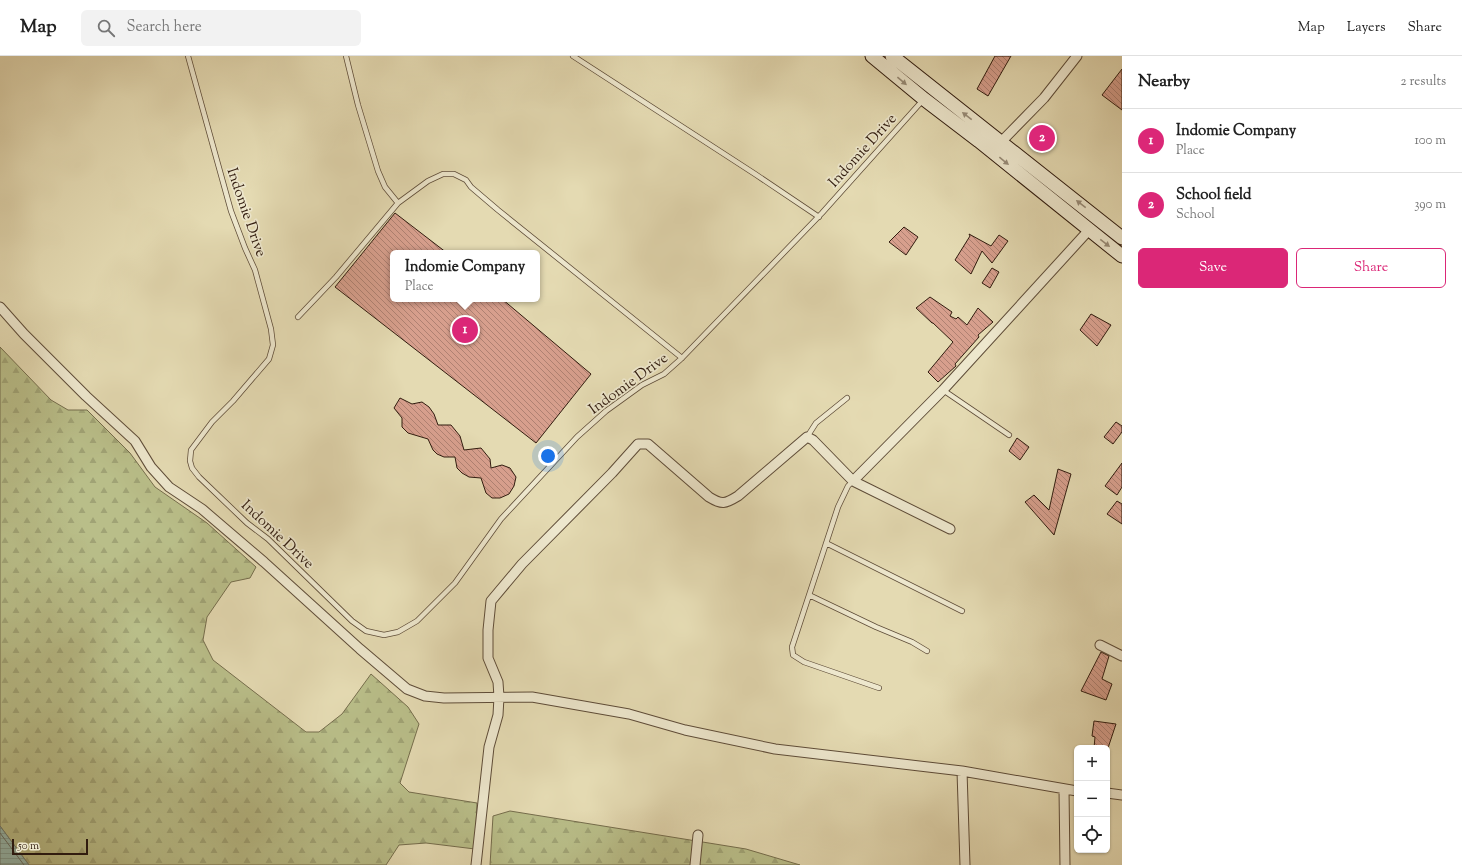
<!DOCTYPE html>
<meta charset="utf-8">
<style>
:root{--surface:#fff;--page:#f2f2f2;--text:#222;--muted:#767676;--line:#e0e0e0;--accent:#db2777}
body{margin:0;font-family:"Sorts Mill Goudy",serif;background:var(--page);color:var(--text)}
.controls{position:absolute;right:12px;bottom:12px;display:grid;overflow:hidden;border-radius:6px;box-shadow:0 1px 3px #0004}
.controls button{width:36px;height:36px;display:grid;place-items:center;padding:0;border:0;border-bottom:1px solid var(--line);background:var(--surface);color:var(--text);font:20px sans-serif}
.scale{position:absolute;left:12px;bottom:10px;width:76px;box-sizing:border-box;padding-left:4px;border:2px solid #311c0f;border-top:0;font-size:11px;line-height:14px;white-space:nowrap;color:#311c0f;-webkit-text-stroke:3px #ede7cd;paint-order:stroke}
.you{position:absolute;left:548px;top:400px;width:14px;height:14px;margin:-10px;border:3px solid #fff;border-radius:50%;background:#1a73e8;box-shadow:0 0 0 6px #1a73e833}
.badge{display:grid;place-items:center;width:26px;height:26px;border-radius:50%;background:var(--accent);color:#fff;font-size:13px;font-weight:700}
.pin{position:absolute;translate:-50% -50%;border:2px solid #fff;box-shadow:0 1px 4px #0006}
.popup{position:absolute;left:390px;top:194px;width:150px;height:52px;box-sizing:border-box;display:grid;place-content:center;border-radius:6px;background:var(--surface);filter:drop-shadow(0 1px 3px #0005);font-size:13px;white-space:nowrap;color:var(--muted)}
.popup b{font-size:15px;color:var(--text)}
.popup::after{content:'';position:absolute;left:50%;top:100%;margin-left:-8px;border:8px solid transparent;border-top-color:var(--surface)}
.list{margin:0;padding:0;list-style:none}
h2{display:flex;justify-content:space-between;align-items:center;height:52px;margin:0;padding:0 16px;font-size:17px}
h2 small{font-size:13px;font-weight:400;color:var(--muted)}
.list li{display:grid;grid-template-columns:26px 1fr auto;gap:12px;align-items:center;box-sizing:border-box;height:64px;padding:0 16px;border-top:1px solid var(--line)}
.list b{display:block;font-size:15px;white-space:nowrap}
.list p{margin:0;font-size:13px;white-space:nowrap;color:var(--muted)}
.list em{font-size:13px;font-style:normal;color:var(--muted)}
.actions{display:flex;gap:8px;padding:12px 16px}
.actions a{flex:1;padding:9px 0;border:1px solid var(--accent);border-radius:6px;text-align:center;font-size:14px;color:var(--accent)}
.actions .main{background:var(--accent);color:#fff}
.icon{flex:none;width:22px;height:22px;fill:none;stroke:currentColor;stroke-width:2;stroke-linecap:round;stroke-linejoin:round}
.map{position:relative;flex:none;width:1122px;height:809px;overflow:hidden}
header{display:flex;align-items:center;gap:24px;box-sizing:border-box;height:56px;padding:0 20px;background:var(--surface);border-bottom:1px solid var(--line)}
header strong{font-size:19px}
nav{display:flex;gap:22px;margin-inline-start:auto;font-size:14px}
.search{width:280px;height:36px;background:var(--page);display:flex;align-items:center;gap:10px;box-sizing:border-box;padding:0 14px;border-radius:6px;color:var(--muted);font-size:15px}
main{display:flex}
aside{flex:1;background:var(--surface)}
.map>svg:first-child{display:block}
</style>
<header>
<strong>Map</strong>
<div class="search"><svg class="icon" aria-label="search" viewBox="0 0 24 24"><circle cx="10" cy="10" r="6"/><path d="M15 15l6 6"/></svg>Search here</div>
<nav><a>Map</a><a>Layers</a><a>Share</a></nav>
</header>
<main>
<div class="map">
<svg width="1122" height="809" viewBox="0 0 1122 809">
<defs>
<pattern id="forest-firs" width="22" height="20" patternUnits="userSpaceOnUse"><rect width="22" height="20" fill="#b9be89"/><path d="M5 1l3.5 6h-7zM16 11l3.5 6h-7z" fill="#a0a375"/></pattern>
<pattern id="water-rules" width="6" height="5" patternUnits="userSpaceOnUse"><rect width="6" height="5" fill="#95bab0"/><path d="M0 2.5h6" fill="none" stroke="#819f96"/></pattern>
<pattern id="building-back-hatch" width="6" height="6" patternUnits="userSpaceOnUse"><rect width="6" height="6" fill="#d79f8d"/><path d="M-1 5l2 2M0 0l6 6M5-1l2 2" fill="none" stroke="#af8172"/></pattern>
</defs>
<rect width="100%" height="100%" fill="#e4dab2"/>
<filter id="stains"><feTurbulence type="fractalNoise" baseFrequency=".005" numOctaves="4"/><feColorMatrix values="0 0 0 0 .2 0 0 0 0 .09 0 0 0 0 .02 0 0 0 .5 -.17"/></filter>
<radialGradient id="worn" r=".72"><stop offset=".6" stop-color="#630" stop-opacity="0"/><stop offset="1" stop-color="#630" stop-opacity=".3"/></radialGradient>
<path fill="url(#forest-firs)" stroke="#756d4c" d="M0 291 51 344 68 354H87L130 397 155 431 207 467 256 511 250 522 231 526 207 561 203 584 213 604 306 676H319L342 658 371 618 408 651 419 668 400 727 409 736 477 747 475 793 426 787 399 789 386 809H29L0 770Z
M510 755 746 793 800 809H490L493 760Z"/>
<path fill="url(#water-rules)" stroke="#6d7b70" d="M0 770 29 809H0Z"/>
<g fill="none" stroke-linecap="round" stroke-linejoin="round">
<path stroke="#636b60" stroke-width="1" d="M0 777 24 809"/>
</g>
<path fill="url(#building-back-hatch)" stroke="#311c0f" d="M995 0H1011L988 40 977 33Z
M1122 13V54L1102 39Z
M395 157 447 197H393V243H502L591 318 536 387 335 231Z
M904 171 918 181 906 199 889 186Z
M969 178 991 190 999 179 1008 185 992 207 982 195 971 218 955 204 970 180Z
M992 212 999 216 990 232 982 227Z
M930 241 952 256 950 260 956 263 958 261 967 269 978 252 993 266 978 279 979 281 955 308 956 310 938 326 928 316 953 286 933 267H932L916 252Z
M1091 258 1111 269 1097 290 1080 274Z
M400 342 412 348 422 346 429 351 434 358 438 369H451L460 380 464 394 481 392 490 403 491 412 502 409 510 412 516 421 514 430 509 438 500 442H492L486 437 481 422 469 421 462 417 457 412 455 401H444L437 398 433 394 428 383 408 377 402 371V362L394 352Z
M1116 366 1122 370V376L1113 388 1104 381Z
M1017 382 1029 391 1020 404 1009 395Z
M1122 407V431L1117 439 1105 430Z
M1058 413 1071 418 1054 479 1025 446 1034 439 1049 454Z
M1117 445 1122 448V468L1107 458Z
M1101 596 1109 600 1102 623 1112 628 1106 644 1081 635Z
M1094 665 1116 668 1108 692H1094L1095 681 1092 680Z"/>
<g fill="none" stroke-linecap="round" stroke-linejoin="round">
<defs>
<path id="lane" d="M188 0 231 155 245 192 255 214 271 273 273 289 269 303 233 345 212 366 191 394 190 405 192 412 199 421 247 467 268 483 352 565 366 575 384 579 398 576 417 565 455 527 501 463 577 381 606 355 642 329 664 318 682 302 822 157 923 44
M346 0 358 49 378 115 385 131 398 147
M573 0 755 118 819 161
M298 261 336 221 398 147 428 125 443 118H454L466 124 471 131 498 154 682 302
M943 334 1009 379
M807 381 816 367 847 342
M853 425 848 430 838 451 792 591 793 599 804 606 879 632
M826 487 962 555
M809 539 876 571 912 586 927 595"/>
<path id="street" d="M1001 86 1044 42 1077 0
M0 251 24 278 86 340 135 385 151 411 169 431 202 453 264 506 360 593 407 633 425 640 444 642 532 641 629 658 685 674 775 693 962 715 1077 735
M853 425 943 334 1089 174
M1100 589 1122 600
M962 715 965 809
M1064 733 1065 809
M1107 737 1122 739
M476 809 489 691 498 659 499 641 498 626 488 602V574L491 545 522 508 612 417 638 388H648L709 441C722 449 725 448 738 440L807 381 813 384 853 425 950 473
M695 809 698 779"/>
<path id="secondary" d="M872 0 924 43 979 85 1122 200
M892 0 1122 182"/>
</defs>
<use href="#lane" stroke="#5e4c38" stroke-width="6"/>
<use href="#street" stroke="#5e4c38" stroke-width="11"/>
<use href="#secondary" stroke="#311c0f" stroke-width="15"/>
<use href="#lane" stroke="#ede7cd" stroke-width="4.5"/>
<use href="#street" stroke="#ede7cd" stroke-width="9"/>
<use href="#secondary" stroke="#ede7cd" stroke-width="13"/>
</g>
<defs><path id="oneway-solid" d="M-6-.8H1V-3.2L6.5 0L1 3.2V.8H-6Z"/></defs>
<g fill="#988c78">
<use href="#oneway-solid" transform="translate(902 25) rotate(40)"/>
<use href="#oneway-solid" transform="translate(967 60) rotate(-142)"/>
<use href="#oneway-solid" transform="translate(1004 105) rotate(39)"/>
<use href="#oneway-solid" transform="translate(1081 148) rotate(-142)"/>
<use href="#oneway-solid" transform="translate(1105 187) rotate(38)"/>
</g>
<g text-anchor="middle" stroke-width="3.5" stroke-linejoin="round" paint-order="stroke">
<g font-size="15" fill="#311c0f" stroke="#ede7cd">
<text transform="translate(862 94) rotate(-48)" y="5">Indomie Drive</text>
<text transform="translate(247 156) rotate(71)" y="5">Indomie Drive</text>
<text transform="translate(628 327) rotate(-36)" y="5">Indomie Drive</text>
<text transform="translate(278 478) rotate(43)" y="5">Indomie Drive</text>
</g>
</g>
<rect width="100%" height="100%" filter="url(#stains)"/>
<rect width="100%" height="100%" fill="url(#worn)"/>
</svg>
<div class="controls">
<button>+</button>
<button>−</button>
<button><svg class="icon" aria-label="locate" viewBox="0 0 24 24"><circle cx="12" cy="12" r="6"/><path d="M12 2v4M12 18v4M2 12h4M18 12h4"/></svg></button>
</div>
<div class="scale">50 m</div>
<div class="you"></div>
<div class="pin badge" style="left:465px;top:274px">1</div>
<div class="popup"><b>Indomie Company</b>Place</div>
<div class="pin badge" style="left:1042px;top:82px">2</div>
</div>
<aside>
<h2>Nearby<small>2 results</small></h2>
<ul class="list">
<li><span class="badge">1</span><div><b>Indomie Company</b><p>Place</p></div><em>100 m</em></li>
<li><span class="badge">2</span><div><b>School field</b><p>School</p></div><em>390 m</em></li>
</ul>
<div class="actions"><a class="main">Save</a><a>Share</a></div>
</aside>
</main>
